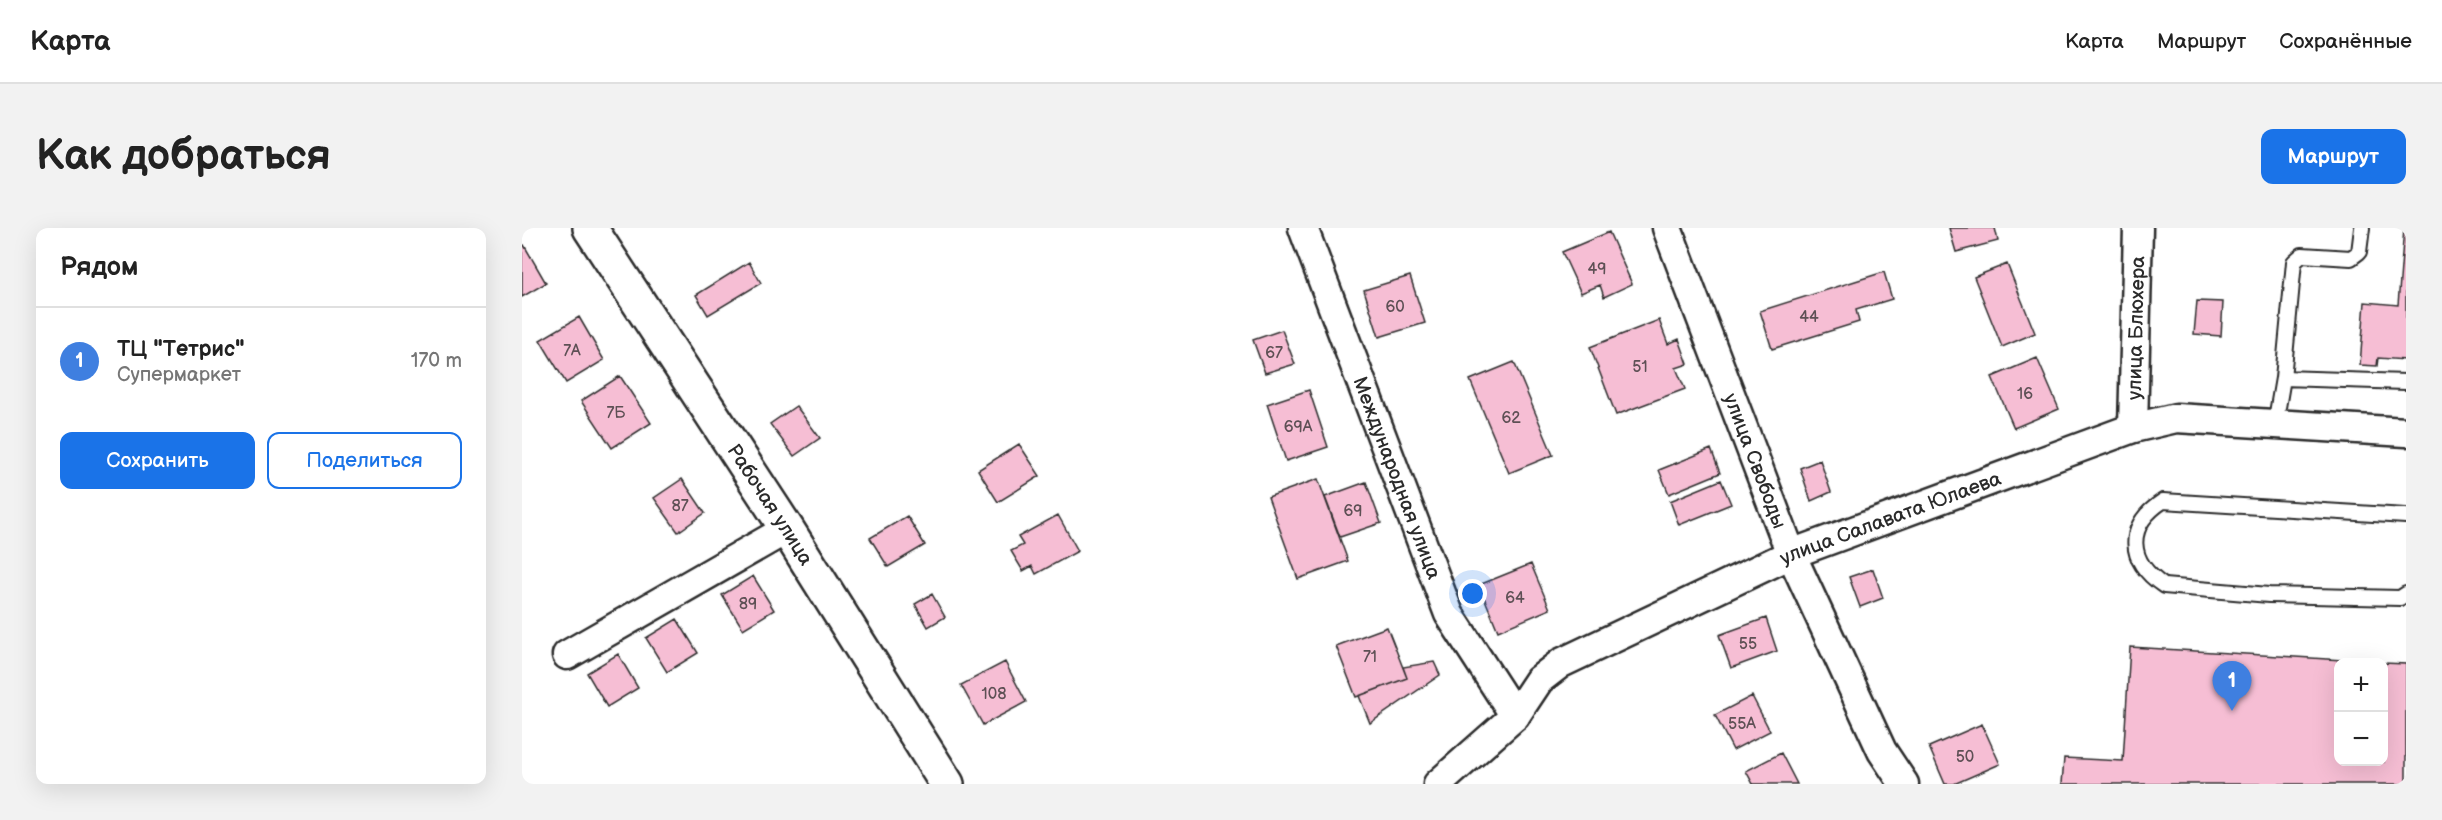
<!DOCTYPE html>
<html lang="ru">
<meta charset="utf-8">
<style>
:root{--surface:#fff;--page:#f2f2f2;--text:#222;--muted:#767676;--line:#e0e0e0;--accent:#1a73e8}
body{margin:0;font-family:"Balsamiq Sans",sans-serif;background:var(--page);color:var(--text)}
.controls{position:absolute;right:18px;bottom:18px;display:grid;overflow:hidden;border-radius:12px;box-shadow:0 6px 24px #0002}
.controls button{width:54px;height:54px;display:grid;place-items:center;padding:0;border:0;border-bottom:2px solid var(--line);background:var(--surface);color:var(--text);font:30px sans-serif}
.you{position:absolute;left:951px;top:366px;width:21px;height:21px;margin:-15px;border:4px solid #fff;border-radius:50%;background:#1a73e8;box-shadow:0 0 0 9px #1a73e833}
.badge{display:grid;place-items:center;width:39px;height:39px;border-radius:50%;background:var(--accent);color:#fff;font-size:20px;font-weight:700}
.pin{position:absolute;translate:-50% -50px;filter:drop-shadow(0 2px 3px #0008)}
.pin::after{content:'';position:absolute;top:32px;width:21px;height:18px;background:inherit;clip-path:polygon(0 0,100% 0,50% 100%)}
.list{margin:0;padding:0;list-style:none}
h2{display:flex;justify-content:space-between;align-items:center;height:78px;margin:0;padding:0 24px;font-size:26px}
h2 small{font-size:20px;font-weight:400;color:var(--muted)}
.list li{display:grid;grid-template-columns:39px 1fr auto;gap:18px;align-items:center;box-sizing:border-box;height:108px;padding:0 24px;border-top:2px solid var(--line)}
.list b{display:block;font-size:22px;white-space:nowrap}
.list p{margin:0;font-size:20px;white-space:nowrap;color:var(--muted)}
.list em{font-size:20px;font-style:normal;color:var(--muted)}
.actions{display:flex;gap:12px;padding:18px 24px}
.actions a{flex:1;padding:14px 0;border:2px solid var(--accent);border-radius:12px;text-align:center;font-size:21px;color:var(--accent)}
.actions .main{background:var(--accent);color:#fff}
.map{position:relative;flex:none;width:1884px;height:556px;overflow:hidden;border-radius:12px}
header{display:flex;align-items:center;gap:36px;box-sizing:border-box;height:84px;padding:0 30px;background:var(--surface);border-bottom:2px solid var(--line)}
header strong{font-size:28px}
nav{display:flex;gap:33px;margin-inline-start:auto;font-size:21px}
.intro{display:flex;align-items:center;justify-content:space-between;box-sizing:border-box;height:144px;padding:0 36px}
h1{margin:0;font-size:42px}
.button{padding:15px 27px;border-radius:12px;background:var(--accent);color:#fff;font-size:21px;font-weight:700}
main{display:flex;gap:36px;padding:0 36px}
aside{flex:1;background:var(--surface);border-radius:12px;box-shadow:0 6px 24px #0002}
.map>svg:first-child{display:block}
</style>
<header>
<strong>Карта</strong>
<nav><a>Карта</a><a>Маршрут</a><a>Сохранённые</a></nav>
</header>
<div class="intro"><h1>Как добраться</h1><a class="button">Маршрут</a></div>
<main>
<aside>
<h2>Рядом<small></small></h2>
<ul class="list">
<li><span class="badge" style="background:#3f7fe0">1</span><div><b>ТЦ &quot;Тетрис&quot;</b><p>Супермаркет</p></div><em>170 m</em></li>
</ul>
<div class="actions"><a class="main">Сохранить</a><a>Поделиться</a></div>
</aside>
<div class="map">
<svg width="1884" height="556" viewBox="0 0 1884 556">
<rect width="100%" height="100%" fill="#fff"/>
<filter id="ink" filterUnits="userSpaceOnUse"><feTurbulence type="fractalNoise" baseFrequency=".0167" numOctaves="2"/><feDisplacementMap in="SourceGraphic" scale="12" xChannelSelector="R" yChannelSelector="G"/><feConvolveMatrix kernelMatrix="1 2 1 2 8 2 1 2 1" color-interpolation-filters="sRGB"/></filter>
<g filter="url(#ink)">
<path fill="#f6bed4" stroke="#2b2b2b" stroke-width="1.5" d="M1427 0H1473L1476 13 1434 24Z
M1882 0H1884V132L1856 130 1855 138 1838 137 1843 74 1876 77Z
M1087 4 1110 56 1082 69 1078 57 1059 65 1040 24Z
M2 17 24 55 0 69V18Z
M227 34 239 55 186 87 174 67Z
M1485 36 1513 105 1480 119 1452 49Z
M1362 44 1370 71 1334 82 1337 94 1250 121 1238 83Z
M888 48 903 95 857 109 842 62Z
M1675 73 1701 74 1699 108 1672 106Z
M57 89 82 132 44 155 18 112Z
M1137 92 1146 116 1157 111 1166 136 1154 140 1163 161 1094 187 1068 119Z
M760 102 773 136 743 145 731 112Z
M1515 130 1537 181 1492 200 1470 149Z
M992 134 1031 227 987 245 948 152Z
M98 148 129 195 90 220 59 173Z
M787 162 806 219 764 233 745 176Z
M274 178 298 210 272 228 248 196Z
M497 216 518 248 476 274 456 242Z
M1189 221 1198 245 1147 266 1137 242Z
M1298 232 1309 264 1289 273 1278 240Z
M160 251 183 285 156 304 132 270Z
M796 251 826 333 776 351 746 269Z
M1199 252 1209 276 1157 297 1148 273Z
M844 254 859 295 818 309 803 269Z
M536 287 556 323 514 346 510 338 501 343 489 323 501 317 496 309Z
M385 288 403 317 366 339 348 310Z
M1009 336 1028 381 976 403 957 357Z
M1351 341 1361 370 1338 379 1327 349Z
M231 348 252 382 221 401 200 367Z
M410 366 423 389 406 399 393 376Z
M1244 390 1255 423 1209 440 1197 407Z
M155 391 176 425 145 444 124 410Z
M865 399 885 450 834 469 814 418Z
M1608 419 1853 434H1816V534H1862V435L1884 436V556H1540L1542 530 1601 533Z
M96 426 116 460 85 479 65 445Z
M483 434 504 474 461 497 439 457Z
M912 434 918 447 848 495 837 468 885 450 881 439Z
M1230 468 1248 503 1211 522 1193 487Z
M1460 496 1478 536 1432 556H1423L1407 519Z
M1259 525 1275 556H1231L1224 543Z"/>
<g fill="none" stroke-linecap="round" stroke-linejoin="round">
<defs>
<path id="lane" d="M1761 150 1884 154
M1753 197 1761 150 1772 34 1780 27 1829 30 1837 24 1840 0
M1884 288 1641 273C1603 298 1605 333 1642 358L1747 367 1878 370 1884 366"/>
<g id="street">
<path id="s1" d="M781 0 927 386 993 488"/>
<path id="s2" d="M1145 0 1269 326 1360 523 1382 556"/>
<path id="s3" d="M1611 200 1616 0"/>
<path d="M45 427 265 301"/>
<path id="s4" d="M916 556 993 488 1017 452 1039 435 1269 326 1611 200 1654 190 1884 204"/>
</g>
<g id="secondary">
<path id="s5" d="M68 0 265 301 425 556"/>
</g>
</defs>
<use href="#lane" stroke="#2b2b2b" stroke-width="18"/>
<use href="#street" stroke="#2b2b2b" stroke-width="33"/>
<use href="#secondary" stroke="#2b2b2b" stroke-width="38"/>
<use href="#lane" stroke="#fff" stroke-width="14"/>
<use href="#street" stroke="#fff" stroke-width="28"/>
<use href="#secondary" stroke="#fff" stroke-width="33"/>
</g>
</g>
<g text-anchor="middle" stroke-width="5" stroke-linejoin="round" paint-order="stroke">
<g font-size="16" fill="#5e5055">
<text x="1075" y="46">49</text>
<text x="873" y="84">60</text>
<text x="1287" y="94">44</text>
<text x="50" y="128">7А</text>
<text x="752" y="130">67</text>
<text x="1118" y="144">51</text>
<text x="1503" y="171">16</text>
<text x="94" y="190">7Б</text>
<text x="989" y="195">62</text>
<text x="776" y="204">69А</text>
<text x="158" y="283">87</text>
<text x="831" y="288">69</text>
<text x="993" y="375">64</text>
<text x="226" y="381">89</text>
<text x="1226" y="421">55</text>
<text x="848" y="434">71</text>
<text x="472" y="471">108</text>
<text x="1220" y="501">55А</text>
<text x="1443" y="534">50</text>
</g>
<g font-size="20" fill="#2b2b2b" stroke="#fff">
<text dy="7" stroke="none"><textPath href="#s3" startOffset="100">улица Блюхера</textPath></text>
<text dy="7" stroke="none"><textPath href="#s2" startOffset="249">улица Свободы</textPath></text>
<text dy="7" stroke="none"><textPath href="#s1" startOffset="267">Международная улица</textPath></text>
<text dy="7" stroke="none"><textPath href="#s5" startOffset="330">Рабочая улица</textPath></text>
<text dy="7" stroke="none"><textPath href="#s4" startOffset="534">улица Салавата Юлаева</textPath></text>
</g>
</g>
</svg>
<div class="controls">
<button>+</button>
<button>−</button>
</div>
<div class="you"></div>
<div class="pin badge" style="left:1710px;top:483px;background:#3f7fe0">1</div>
</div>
</main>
